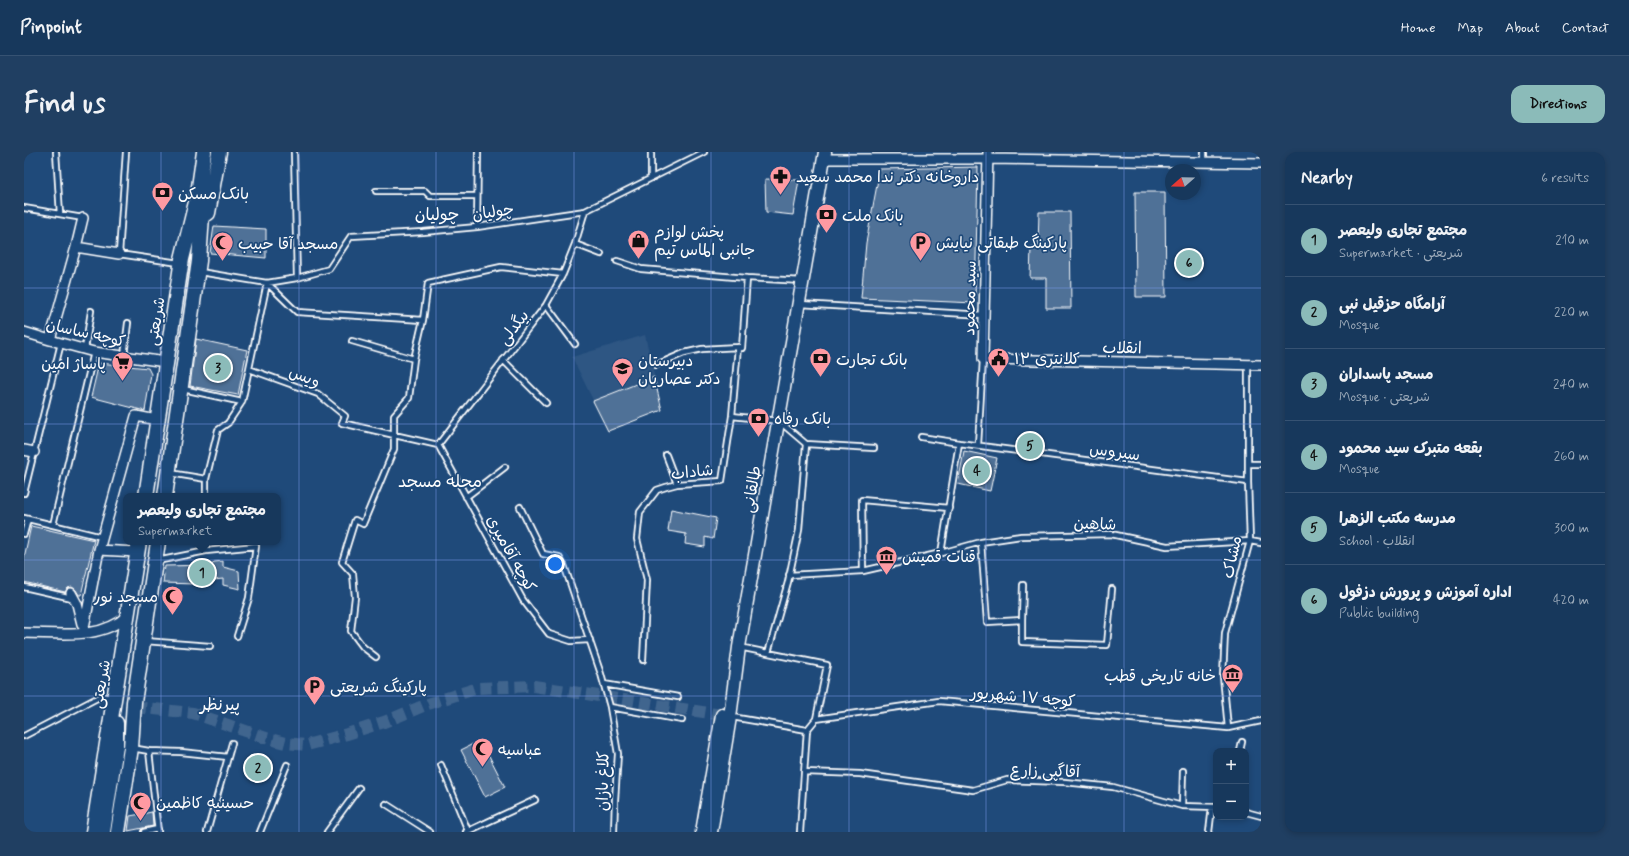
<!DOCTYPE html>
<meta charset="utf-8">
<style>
:root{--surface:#17385c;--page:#203f62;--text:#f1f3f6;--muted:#9eacbb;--line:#365272;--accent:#8bbbb9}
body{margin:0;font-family:Mynerve,"Playpen Sans Arabic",sans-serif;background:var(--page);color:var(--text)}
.controls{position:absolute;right:12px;bottom:12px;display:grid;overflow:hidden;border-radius:8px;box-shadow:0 2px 6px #0003}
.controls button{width:36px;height:36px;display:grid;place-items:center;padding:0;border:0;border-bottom:1px solid var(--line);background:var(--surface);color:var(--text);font:20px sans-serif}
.compass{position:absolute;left:1141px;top:12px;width:36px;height:36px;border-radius:50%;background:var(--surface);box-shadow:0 2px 6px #0003;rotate:250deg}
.you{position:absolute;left:531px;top:412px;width:14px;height:14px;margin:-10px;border:3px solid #fff;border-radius:50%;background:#1a73e8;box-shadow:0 0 0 6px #1a73e833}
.badge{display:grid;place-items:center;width:26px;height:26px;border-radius:50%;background:var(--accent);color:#111;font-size:13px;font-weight:700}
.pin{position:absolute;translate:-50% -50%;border:2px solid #fff;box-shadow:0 1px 4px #0006}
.popup{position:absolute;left:99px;top:341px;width:158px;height:52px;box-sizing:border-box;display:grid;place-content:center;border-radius:8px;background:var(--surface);filter:drop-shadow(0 1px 3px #0005);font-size:13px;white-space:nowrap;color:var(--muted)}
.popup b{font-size:15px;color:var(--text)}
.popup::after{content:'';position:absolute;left:50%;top:100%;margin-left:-8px;border:8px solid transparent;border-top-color:var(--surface)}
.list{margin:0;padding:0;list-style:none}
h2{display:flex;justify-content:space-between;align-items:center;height:52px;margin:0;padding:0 16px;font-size:17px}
h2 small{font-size:13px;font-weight:400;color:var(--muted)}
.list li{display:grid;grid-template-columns:26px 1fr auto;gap:12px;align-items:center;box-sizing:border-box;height:72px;padding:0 16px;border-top:1px solid var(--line)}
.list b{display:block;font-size:15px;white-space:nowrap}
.list p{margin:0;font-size:13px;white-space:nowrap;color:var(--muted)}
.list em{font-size:13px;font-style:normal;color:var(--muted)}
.map{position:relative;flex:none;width:1237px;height:680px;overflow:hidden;border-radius:12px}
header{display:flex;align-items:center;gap:24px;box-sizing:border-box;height:56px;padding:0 20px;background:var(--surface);border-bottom:1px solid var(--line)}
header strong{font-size:19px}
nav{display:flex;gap:22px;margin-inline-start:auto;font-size:14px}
.intro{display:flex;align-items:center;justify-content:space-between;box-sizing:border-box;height:96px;padding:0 24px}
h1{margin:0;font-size:28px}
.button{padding:10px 18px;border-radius:12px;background:var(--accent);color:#111;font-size:14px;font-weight:700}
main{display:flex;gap:24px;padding:0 24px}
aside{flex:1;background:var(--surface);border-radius:12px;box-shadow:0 2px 6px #0003}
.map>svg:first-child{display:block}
</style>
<header>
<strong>Pinpoint</strong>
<nav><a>Home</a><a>Map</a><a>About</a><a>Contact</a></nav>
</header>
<div class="intro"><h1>Find us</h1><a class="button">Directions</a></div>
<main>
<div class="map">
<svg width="1237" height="680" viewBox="0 0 1237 680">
<rect width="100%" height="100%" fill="#1f4a7a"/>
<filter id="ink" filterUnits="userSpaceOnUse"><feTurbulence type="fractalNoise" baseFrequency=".025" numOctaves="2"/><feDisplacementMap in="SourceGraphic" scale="8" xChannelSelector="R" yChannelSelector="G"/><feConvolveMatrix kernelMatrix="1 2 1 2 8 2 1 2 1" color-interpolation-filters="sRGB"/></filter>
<g filter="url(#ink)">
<path fill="#2e5683" d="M621 183 638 258 584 279 548 205Z"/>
<path fill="#507197" stroke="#fff" d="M954 15 951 151 837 146 842 91 856 17Z
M741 27 775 28 769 63 742 60Z
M1111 40H1141L1142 145H1112Z
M1015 60H1046L1047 156H1022V126H1006L1007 95H1014Z
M190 74 242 77V106L186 101Z
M172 187 223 198 214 243 166 234Z
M75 211 124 216 127 222 121 259 67 245Z
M630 225 638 258 584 279 569 249Z
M940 299 973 306 966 339 934 332Z
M647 357 692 366 689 387 681 385V395L661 392 662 382 644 379Z
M7 374 70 388 57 443H55L52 438 48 435 44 436 41 440 0 430V406Z
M199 409V415L215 419 216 437 199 433V427L171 430 170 432 139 431 141 414 188 413 190 410Z
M457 588 481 635 461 645 437 598Z
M128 660 129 674 104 679 106 664Z"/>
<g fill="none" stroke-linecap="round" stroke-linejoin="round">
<path stroke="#41658e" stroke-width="12" stroke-dasharray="12 6" stroke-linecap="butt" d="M110 555 169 561 242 586 261 591 283 593 323 582 360 570 404 552 454 536 510 534 698 563"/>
<defs>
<path id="lane" d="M32 0 36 62
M102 0 95 102 155 111
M270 0 273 126
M627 0V25
M1180 0V10
M352 39H401L406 44H453
M0 56 59 66
M453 75 454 0
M551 92 577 102
M593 109 617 117 723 126 779 129
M176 120 243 131 273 126 305 117 327 84 399 80 453 75 561 59 680 0
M243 131 273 160 399 168
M776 152 960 163
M522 153 551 192
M328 189 390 207
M61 197 67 159
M100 204 104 171
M479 208 522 251
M632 213 660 201 678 197 714 195
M225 217 294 242 321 264 318 271 414 293
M159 237 218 250
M708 264 755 269 782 292 775 378 764 430 744 501
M897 285 935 291
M782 292 850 296
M414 293 522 153 539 122 551 92 561 59
M414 293 499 448 525 482 547 489 566 488
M954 293 959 207
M642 303 653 332
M1224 312H1237
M146 321 182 327
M0 341 37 191
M182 344V327L194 278 204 271 218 250 243 131
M442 345 481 315
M496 355 519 402 535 405 540 413 577 522 586 555
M925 356 838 348 839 419 917 401 957 390 997 384 1087 382 1143 394 1226 389 1237 391
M0 366 78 385
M29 373 70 200
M0 382 4 367
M182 390V399
M957 390 963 470 998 468V490L1083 493 1088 437
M917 401 935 291 1224 330
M133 409 182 399 232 394 225 446 213 484
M765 423 839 419
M0 435 48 446
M998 468 999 433
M121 489 186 494
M715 495 803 513 792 567 783 578 776 680
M352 505 339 495 327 479 331 445 329 422 318 410 331 368 339 372 370 297V263L385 246 390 207 399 168 404 131 477 115 539 122
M619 508 623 428 613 387 616 360 633 338 642 335 653 332 698 329 708 264 714 195 718 196 723 126
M580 532 654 545
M708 565 783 578
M792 567 915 549 1204 576 1237 569
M1204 576 1199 524 1201 481 1226 389 1224 330V213
M0 584 77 544 88 546
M108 596 125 599 134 680
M125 599 157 600 204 605
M1216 599 1218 590
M417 613 444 679
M781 620 836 622 949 638 983 628 1040 630 1089 635 1158 654 1192 655
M362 652 406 680
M1158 654 1159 619
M1222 660 1237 664
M120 680 134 677
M183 680 208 591
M236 680 263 613
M303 680 335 636
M442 680 511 648
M590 680 591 648 594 602 586 555 658 568
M1185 680 1188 655"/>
<path id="street" d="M964 0 959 207 1237 213
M799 7H964L1237 11
M59 66 52 95 95 102
M0 180 26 188 70 200 142 210
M26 188 52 95
M0 298 10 300
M75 398 113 400
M47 441 53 452 58 472
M0 481C34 481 77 489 104 463
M59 481 75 398 112 264 133 268"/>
<path id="secondary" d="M678 680 698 563 706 565
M687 680 706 565 715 495 801 0"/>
<path id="primary" d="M184 61 195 0
M122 344 158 107 174 42 180 0
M141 344 175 109 179 48
M69 680 115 390
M79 680 92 594V571
M94 680 107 596 110 550 134 390"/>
</defs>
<use href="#lane" stroke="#fff" stroke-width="8"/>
<use href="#street" stroke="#fff" stroke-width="12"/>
<use href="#secondary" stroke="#fff" stroke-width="15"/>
<use href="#primary" stroke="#fff" stroke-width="17"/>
<use href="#lane" stroke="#1f4a7a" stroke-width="4.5"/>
<use href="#street" stroke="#1f4a7a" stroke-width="9"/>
<use href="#secondary" stroke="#1f4a7a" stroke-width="12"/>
<use href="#primary" stroke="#1f4a7a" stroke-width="14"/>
</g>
</g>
<path fill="none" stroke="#7795e8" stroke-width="1" stroke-opacity="0.55" d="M137 0V680M275 0V680M412 0V680M550 0V680M687 0V680M825 0V680M962 0V680M1100 0V680M0 136H1237M0 272H1237M0 408H1237M0 544H1237"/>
<defs>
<symbol id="pharmacy-pin" viewBox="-11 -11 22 30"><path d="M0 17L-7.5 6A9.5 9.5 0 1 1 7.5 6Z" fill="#ff9aa2" stroke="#1f4a7a"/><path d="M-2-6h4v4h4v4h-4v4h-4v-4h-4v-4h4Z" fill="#111"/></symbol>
<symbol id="bank-pin" viewBox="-11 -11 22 30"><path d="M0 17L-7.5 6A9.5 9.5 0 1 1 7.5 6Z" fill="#ff9aa2" stroke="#1f4a7a"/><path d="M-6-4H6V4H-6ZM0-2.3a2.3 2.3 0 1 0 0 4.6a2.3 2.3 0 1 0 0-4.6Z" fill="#111"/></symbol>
<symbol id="shop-pin" viewBox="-11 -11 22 30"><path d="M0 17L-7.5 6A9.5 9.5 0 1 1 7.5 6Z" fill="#ff9aa2" stroke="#1f4a7a"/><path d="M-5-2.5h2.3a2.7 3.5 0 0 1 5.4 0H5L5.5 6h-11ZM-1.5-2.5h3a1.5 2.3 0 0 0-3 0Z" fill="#111"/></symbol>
<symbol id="parking-pin" viewBox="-11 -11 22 30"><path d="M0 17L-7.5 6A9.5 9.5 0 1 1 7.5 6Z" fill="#ff9aa2" stroke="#1f4a7a"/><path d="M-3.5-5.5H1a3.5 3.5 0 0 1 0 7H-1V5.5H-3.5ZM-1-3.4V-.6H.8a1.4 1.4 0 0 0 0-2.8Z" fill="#111"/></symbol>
<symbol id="mosque-pin" viewBox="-11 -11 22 30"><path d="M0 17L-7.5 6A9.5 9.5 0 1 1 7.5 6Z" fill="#ff9aa2" stroke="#1f4a7a"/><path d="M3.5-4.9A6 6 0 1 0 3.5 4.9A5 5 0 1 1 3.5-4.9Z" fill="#111"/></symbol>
<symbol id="civic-pin" viewBox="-11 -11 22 30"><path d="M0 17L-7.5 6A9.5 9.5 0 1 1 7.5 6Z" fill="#ff9aa2" stroke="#1f4a7a"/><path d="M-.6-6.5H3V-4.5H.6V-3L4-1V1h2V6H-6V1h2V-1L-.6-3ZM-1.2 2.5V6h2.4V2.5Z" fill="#111"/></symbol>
<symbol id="supermarket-pin" viewBox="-11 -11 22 30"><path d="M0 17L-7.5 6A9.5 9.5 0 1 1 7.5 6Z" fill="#ff9aa2" stroke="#1f4a7a"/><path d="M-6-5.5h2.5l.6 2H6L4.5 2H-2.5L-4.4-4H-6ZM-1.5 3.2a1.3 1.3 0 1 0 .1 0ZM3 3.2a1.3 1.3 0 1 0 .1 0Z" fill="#111"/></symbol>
<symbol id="school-pin" viewBox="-11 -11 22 30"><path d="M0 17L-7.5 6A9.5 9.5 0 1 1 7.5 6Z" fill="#ff9aa2" stroke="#1f4a7a"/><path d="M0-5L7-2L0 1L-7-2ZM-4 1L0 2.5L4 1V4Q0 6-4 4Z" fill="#111"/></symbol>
<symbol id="museum-pin" viewBox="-11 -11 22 30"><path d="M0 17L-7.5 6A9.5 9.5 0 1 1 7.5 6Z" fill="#ff9aa2" stroke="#1f4a7a"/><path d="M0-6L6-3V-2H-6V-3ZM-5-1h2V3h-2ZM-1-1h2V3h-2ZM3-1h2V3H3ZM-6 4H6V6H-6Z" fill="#111"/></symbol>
</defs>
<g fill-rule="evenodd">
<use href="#pharmacy-pin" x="744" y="12" width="25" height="34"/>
<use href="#bank-pin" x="126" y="28" width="25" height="34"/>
<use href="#bank-pin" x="790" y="50" width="25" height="34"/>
<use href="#shop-pin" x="602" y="76" width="25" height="34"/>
<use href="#parking-pin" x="884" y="78" width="25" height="34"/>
<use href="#mosque-pin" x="186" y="78" width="25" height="34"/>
<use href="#civic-pin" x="962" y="194" width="25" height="34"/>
<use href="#bank-pin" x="784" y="194" width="25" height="34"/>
<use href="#supermarket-pin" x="86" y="198" width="25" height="34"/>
<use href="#school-pin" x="586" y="204" width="25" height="34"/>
<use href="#bank-pin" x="722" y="254" width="25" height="34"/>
<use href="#museum-pin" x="850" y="392" width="25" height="34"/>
<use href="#mosque-pin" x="136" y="432" width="25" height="34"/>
<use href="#museum-pin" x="1196" y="510" width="25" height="34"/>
<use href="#parking-pin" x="278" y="522" width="25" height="34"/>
<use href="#mosque-pin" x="446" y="584" width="25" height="34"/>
<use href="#mosque-pin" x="104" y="638" width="25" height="34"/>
</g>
<g text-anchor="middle" stroke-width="3.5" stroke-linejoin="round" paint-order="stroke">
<g font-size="16" fill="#fff" stroke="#1f4a7a" text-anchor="start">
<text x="772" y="30">داروخانه دکتر ندا محمد سعید</text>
<text x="154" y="47">بانک مسکن</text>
<text x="818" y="69">بانک ملت</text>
<text x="630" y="85">پخش لوازم<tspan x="630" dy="18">جانبی الماس تیم</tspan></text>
<text x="912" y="96">پارکینگ طبقاتی نیایش</text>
<text x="214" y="97">مسجد آقا حبیب</text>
<text x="990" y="212">کلانتری ۱۲</text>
<text x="812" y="213">بانک تجارت</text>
<text x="614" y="214">دبیرستان<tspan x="614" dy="18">دکتر عصاریان</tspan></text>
<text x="82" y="217" text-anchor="end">پاساژ امین</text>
<text x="750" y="272">بانک رفاه</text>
<text x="878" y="410">قنات قمیش</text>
<text x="134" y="450" text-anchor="end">مسجد نور</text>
<text x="1192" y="529" text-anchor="end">خانه تاریخی قطب</text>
<text x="306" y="540">پارکینگ شریعتی</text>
<text x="474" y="603">عباسیه</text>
<text x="132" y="656">حسینیه کاظمین</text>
</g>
<g font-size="16" fill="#fff" stroke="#1f4a7a">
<text transform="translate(469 59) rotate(-8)" y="6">چولیان</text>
<text transform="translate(945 146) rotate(-89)" y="6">سید محمود</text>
<text transform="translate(131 169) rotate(-81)" y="6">شریعتی</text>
<text transform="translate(489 175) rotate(-52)" y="6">بیگدلی</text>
<text transform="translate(62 180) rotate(13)" y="6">کوچه ساسان</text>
<text transform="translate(1098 195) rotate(1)" y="6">انقلاب</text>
<text transform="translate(281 224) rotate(22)" y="6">ویس</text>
<text transform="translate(1091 299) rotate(8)" y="6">سیروس</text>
<text transform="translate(668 319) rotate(-6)" y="6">شاداب</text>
<text transform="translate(727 337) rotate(-80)" y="6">طالقانی</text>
<text transform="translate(1071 371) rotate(2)" y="6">شاهین</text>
<text transform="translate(488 401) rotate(61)" y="6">کوچه آقامیری</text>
<text transform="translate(1207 405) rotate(-78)" y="6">مشاک</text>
<text transform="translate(76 532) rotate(-80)" y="6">شریعتی</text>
<text transform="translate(999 544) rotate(5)" y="6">کوچه ۱۷ شهریور</text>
<text transform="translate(1021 618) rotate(2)" y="6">آقاگپی زارع</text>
<text transform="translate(578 629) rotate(-89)" y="6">کلاغ بازان</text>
</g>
<g font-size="17" fill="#fff" stroke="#1f4a7a">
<text x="413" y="68">چولیان</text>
<text x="416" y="335">محله مسجد</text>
<text x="196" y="558">پیرنظر</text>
</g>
</g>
</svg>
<div class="controls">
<button>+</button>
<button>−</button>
</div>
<svg class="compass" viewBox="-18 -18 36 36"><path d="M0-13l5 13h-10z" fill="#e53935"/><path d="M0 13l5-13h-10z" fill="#9eacbb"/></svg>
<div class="you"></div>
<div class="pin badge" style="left:178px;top:421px">1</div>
<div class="popup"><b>مجتمع تجاری ولیعصر</b>Supermarket</div>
<div class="pin badge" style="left:234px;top:616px">2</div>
<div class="pin badge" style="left:194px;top:216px">3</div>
<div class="pin badge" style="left:953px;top:319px">4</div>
<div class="pin badge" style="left:1006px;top:294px">5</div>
<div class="pin badge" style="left:1165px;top:111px">6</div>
</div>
<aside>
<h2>Nearby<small>6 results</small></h2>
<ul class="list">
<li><span class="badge">1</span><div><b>مجتمع تجاری ولیعصر</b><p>Supermarket · شریعتی</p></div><em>210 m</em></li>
<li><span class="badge">2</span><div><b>آرامگاه حزقیل نبی</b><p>Mosque</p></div><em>220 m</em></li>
<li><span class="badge">3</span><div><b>مسجد پاسداران</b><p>Mosque · شریعتی</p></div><em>240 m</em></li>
<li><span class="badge">4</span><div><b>بقعه متبرک سید محمود</b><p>Mosque</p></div><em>260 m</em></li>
<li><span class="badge">5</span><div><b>مدرسه مکتب الزهرا</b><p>School · انقلاب</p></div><em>300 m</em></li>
<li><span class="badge">6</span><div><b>اداره آموزش و پرورش دزفول</b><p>Public building</p></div><em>420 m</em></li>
</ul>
</aside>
</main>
